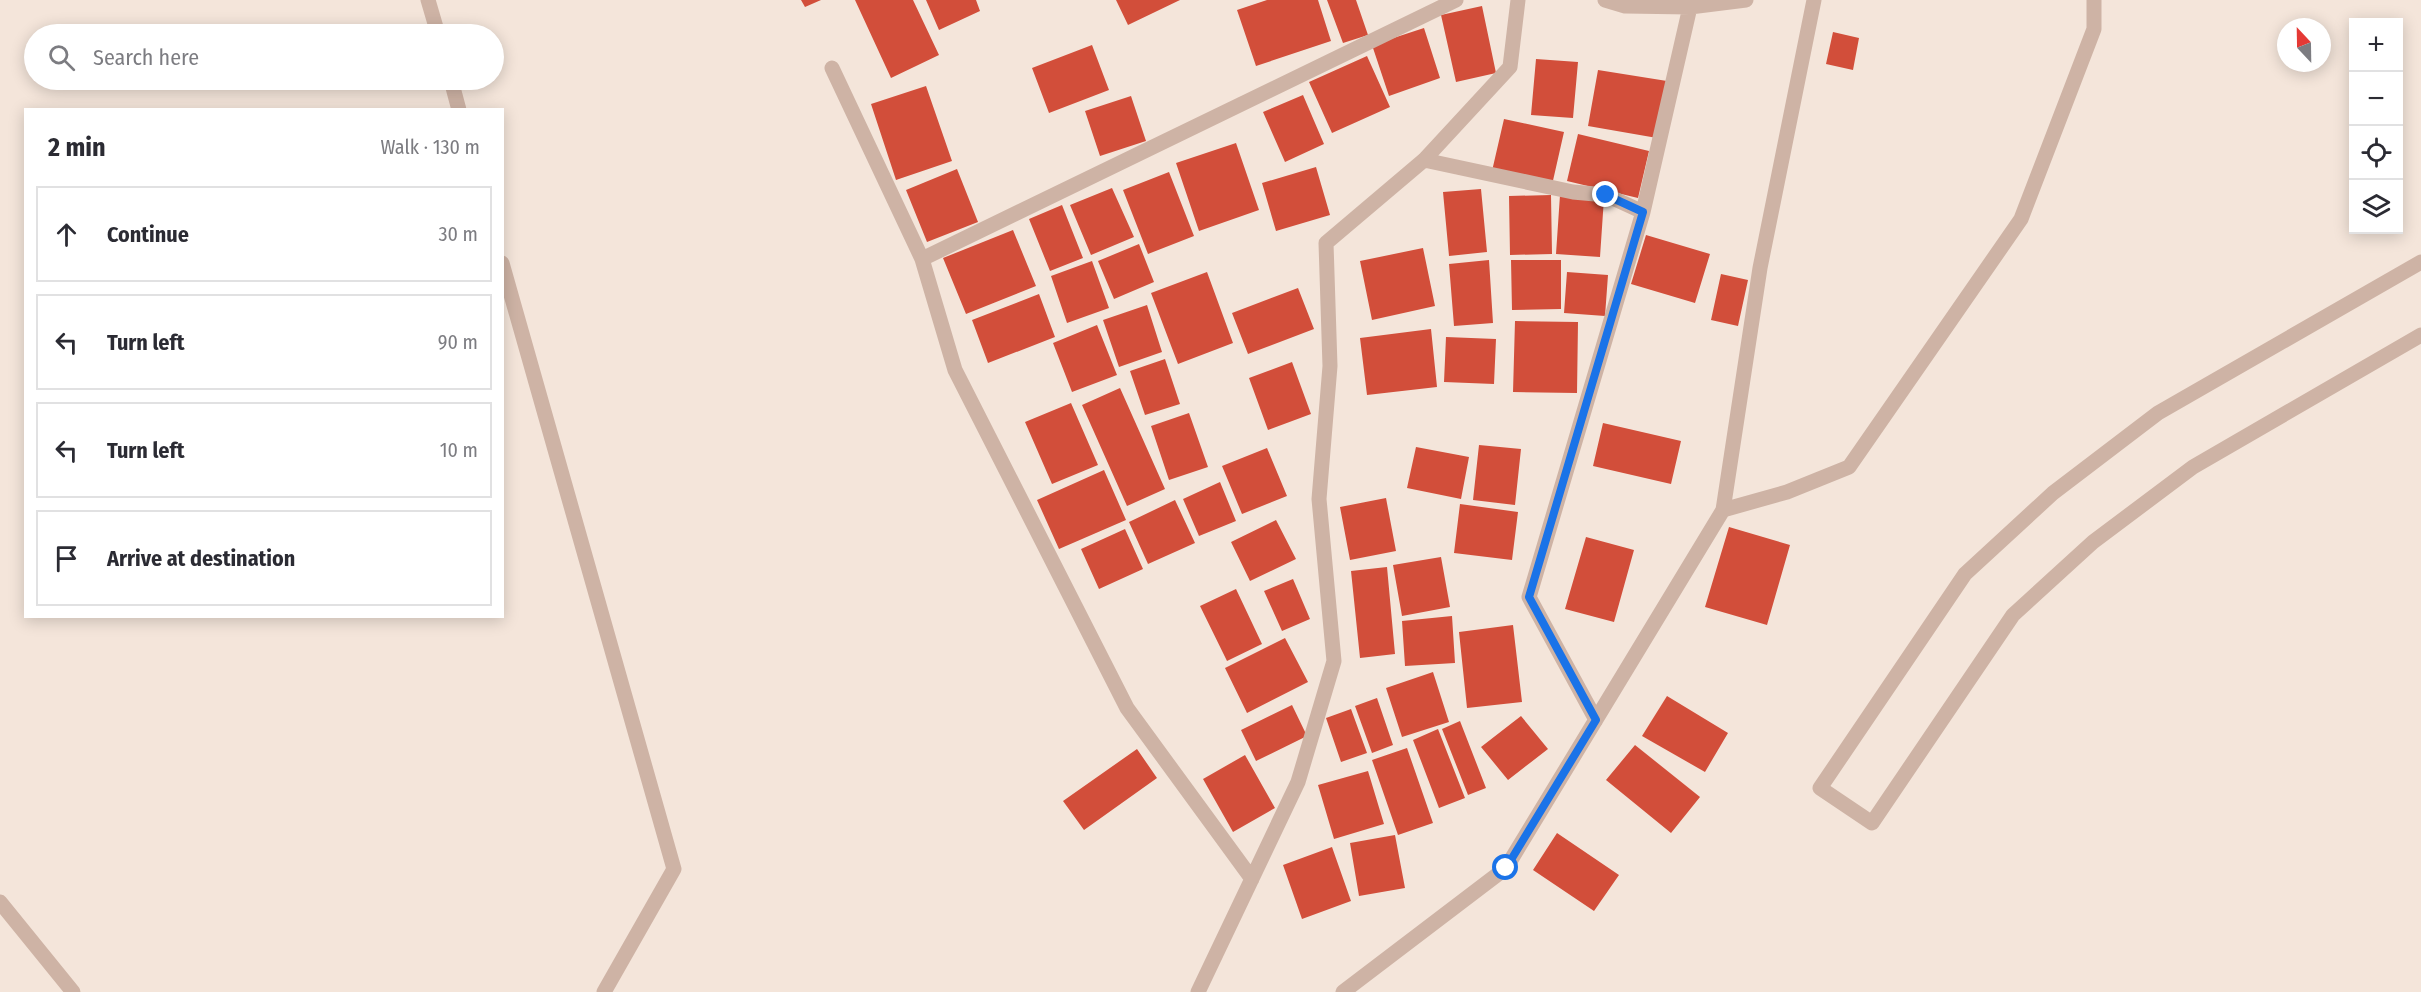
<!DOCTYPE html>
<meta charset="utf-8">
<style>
:root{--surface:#fff;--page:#f7f7f7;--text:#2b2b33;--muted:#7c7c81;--line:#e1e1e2}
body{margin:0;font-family:"Fira Sans Condensed",sans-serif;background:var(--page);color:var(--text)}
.controls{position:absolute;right:18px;top:18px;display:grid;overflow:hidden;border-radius:0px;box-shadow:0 3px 15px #0003}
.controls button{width:54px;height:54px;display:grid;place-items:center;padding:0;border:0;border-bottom:2px solid var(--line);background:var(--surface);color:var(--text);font:30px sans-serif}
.compass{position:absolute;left:2277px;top:18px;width:54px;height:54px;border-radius:50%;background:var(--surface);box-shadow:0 3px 15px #0003;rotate:338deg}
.stop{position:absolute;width:18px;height:18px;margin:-14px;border:4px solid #1a73e8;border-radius:50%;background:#fff}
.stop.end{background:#1a73e8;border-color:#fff;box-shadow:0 2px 6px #0008}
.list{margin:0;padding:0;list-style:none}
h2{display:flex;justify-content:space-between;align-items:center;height:78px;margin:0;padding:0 24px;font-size:26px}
h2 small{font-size:20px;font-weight:400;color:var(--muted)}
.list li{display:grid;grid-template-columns:39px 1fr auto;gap:18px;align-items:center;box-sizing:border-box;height:96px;margin:0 12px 12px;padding:0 12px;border:2px solid var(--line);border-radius:0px}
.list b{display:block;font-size:22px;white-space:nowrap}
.list em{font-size:20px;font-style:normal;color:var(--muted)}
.icon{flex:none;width:33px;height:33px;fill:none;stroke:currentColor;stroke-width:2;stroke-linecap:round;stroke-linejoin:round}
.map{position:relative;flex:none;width:2421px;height:992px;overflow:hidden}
.search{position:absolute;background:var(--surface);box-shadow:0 3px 15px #0003;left:24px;top:24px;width:480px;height:66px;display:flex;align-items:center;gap:15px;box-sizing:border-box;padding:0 21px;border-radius:33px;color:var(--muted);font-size:22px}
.panel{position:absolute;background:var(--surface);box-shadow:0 3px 15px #0003;left:24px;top:108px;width:480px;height:510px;border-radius:0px}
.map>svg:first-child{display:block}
</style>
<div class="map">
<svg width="2421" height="992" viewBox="0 0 2421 992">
<rect width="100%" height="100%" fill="#f4e5da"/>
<path fill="#d24e3a" d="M801 0H821L805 7Z
M855 0H913L939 55 891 78Z
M926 0H976L980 11 939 30Z
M1116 0H1180L1128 25Z
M1267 0H1318L1331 41 1256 66 1237 10Z
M1327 0H1356L1368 35 1343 43Z
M1482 6 1496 73 1456 82 1441 15Z
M1424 28 1440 78 1389 96 1372 45Z
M1833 32 1859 38 1853 70 1826 64Z
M1092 45 1109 90 1049 113 1032 68Z
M1367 56 1390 107 1332 133 1309 82Z
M1536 59 1578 62 1573 118 1531 115Z
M1598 70 1667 81 1657 138 1588 126Z
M926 86 952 161 896 180 871 104Z
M1303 95 1324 144 1285 162 1263 112Z
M1131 96 1146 141 1100 156 1085 111Z
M1504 119 1564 132 1552 185 1492 171Z
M1578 134 1649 151 1638 198 1567 181Z
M1236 143 1259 210 1199 231 1176 163Z
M1316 167 1330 215 1276 231 1262 183Z
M957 169 978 222 927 242 906 190Z
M1169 172 1194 236 1148 254 1123 190Z
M1112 188 1134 237 1091 255 1070 205Z
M1481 189 1487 252 1449 256 1443 192Z
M1551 195 1552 254 1510 255 1509 196Z
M1560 195 1604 198 1600 257 1556 254Z
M1062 205 1083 258 1050 271 1029 219Z
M1013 230 1036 286 966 314 943 258Z
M1646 235 1710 254 1695 303 1631 284Z
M1139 244 1154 282 1114 299 1098 261Z
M1423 248 1435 306 1372 320 1360 261Z
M1489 260 1493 323 1454 326 1449 264Z
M1511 260H1561V309L1512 310Z
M1092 261 1109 308 1067 323 1051 276Z
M1207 272 1233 343 1178 364 1151 293Z
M1567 272 1608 275 1605 316 1564 313Z
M1721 274 1748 280 1738 326 1711 320Z
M1298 288 1314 329 1248 354 1232 313Z
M1039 294 1055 337 988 363 972 320Z
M1147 305 1162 352 1119 367 1103 320Z
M1515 321 1578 322 1577 393 1513 392Z
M1097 325 1117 375 1072 392 1053 343Z
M1431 329 1437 387 1367 395 1360 338Z
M1446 337 1496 339 1494 384 1444 382Z
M1165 359 1180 404 1145 415 1130 371Z
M1292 362 1311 414 1268 430 1249 378Z
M1120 388 1165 489 1127 506 1082 405Z
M1071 403 1098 465 1052 484 1025 422Z
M1189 413 1208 467 1169 480 1151 426Z
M1603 423 1681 441 1671 484 1593 466Z
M1479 445 1521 449 1515 505 1473 500Z
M1416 447 1469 457 1461 499 1407 488Z
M1267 448 1287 496 1242 514 1222 466Z
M1104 470 1126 520 1059 549 1037 500Z
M1220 482 1236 521 1199 536 1183 499Z
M1386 498 1396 551 1350 560 1340 507Z
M1175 500 1195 543 1148 564 1129 522Z
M1460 504 1518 512 1512 560 1454 553Z
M1276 520 1296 559 1250 581 1231 542Z
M1729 527 1790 545 1767 625 1705 607Z
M1125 529 1143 569 1099 589 1081 549Z
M1586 537 1634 550 1614 622 1565 609Z
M1441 557 1450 607 1402 616 1393 565Z
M1387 567 1395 654 1360 658 1351 571Z
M1293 579 1310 619 1282 631 1264 591Z
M1236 589 1262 644 1227 661 1200 606Z
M1452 616 1455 663 1405 666 1402 621Z
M1513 625 1522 702 1467 708 1459 632Z
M1285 638 1308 682 1247 713 1225 668Z
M1433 672 1449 722 1402 737 1386 688Z
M1667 696 1728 733 1705 772 1642 736Z
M1377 698 1393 745 1372 753 1355 706Z
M1292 705 1307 736 1256 761 1241 730Z
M1351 709 1367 753 1341 762 1326 718Z
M1521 716 1548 749 1508 780 1481 747Z
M1460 721 1486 788 1468 795 1442 729Z
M1438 729 1465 798 1439 808 1413 740Z
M1635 745 1700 797 1671 833 1606 780Z
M1407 748 1433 823 1398 835 1372 760Z
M1137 749 1157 778 1084 830 1063 801Z
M1245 755 1275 808 1233 832 1203 779Z
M1368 771 1384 824 1334 839 1318 785Z
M1557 833 1619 875 1594 911 1533 870Z
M1395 835 1405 888 1359 896 1350 843Z
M1332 847 1351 901 1302 919 1283 865Z"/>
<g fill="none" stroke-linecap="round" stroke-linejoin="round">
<path stroke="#ceb3a5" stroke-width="15" d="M428 0 438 34
M1605 0 1625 6 1690 7
M832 68 922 259 955 370 1127 708 1252 879
M451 80 459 110
M1424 160 1573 192 1606 195 1643 212
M922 259 1456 0
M2421 262 2158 413 2053 493 1965 574 1820 788 1872 823 2013 615 2093 542 2193 467 2421 335
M502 263 674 869 604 992
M1723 510 1760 268 1814 0
M1596 720 1529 597 1643 212 1690 7 1746 0
M1198 992 1298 782 1334 661 1319 499 1330 366 1326 243 1424 160 1510 67 1518 0
M1343 992 1506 868 1723 510 1787 492 1849 467 2021 219 2094 29V0"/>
<path stroke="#ceb3a5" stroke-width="15" d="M0 902 73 992"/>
</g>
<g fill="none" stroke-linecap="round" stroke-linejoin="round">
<path stroke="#1a73e8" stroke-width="8" d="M1506 868 1596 720 1529 597 1643 212 1606 195"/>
</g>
</svg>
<div class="controls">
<button>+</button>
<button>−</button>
<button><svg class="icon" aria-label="locate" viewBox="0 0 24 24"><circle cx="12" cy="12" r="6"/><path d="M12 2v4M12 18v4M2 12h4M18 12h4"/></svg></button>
<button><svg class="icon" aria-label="layers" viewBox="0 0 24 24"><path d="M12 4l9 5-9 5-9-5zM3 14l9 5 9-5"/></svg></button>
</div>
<svg class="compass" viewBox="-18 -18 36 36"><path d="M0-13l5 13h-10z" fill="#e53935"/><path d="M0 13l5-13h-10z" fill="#7c7c81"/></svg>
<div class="stop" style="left:1506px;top:868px"></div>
<div class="stop end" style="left:1606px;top:195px"></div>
<div class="search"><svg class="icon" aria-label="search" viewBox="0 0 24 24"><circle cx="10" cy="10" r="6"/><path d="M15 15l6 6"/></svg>Search here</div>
<section class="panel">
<h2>2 min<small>Walk · 130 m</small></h2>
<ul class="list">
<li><svg class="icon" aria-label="ahead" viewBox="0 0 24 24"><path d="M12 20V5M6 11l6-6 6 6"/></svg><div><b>Continue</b></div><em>30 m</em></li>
<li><svg class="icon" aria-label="left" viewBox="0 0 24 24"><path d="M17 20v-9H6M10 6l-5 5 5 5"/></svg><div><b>Turn left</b></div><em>90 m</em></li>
<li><svg class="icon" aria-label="left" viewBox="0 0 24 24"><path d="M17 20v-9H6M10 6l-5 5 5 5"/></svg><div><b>Turn left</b></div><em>10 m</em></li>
<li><svg class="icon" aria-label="arrive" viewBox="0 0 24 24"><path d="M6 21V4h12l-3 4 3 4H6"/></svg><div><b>Arrive at destination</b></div></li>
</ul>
</section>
</div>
